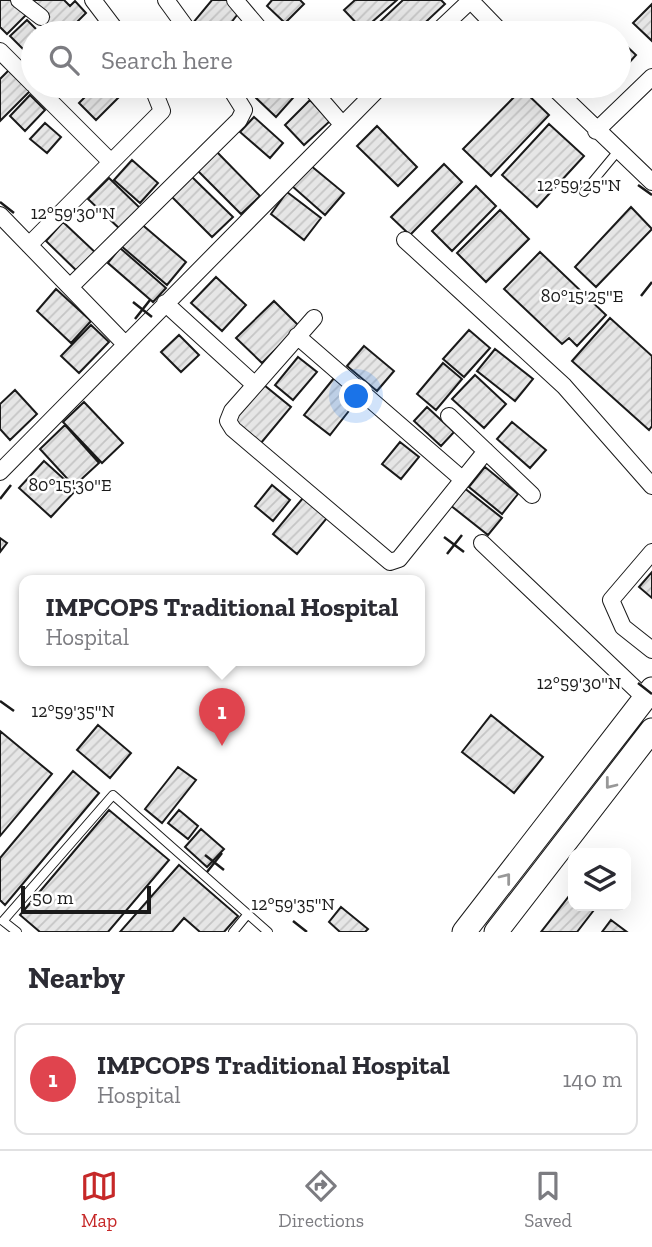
<!DOCTYPE html>
<meta charset="utf-8">
<style>
:root{--surface:#fff;--page:#f7f7f7;--text:#2b2b33;--muted:#7c7c81;--line:#e1e1e2;--accent:#c62828}
body{margin:0;font-family:"Zilla Slab",serif;background:var(--page);color:var(--text)}
.controls{position:absolute;right:21px;bottom:21px;display:grid;overflow:hidden;border-radius:14px;box-shadow:0 7px 28px #0002}
.controls button{width:63px;height:63px;display:grid;place-items:center;padding:0;border:0;border-bottom:2px solid var(--line);background:var(--surface);color:var(--text);font:35px sans-serif}
.scale{position:absolute;left:21px;bottom:18px;width:130px;box-sizing:border-box;padding-left:7px;border:4px solid #1a1a1a;border-top:0;font-size:19px;line-height:24px;white-space:nowrap;color:#1a1a1a;-webkit-text-stroke:5px #fff;paint-order:stroke}
.you{position:absolute;left:357px;top:397px;width:24px;height:24px;margin:-18px;border:5px solid #fff;border-radius:50%;background:#1a73e8;box-shadow:0 0 0 10px #1a73e833}
.badge{display:grid;place-items:center;width:46px;height:46px;border-radius:50%;background:var(--accent);color:#fff;font-size:23px;font-weight:700}
.pin{position:absolute;translate:-50% -58px;filter:drop-shadow(0 2px 4px #0008)}
.pin::after{content:'';position:absolute;top:37px;width:24px;height:21px;background:inherit;clip-path:polygon(0 0,100% 0,50% 100%)}
.popup{position:absolute;left:19px;top:575px;width:406px;height:91px;box-sizing:border-box;display:grid;place-content:center;border-radius:14px;background:var(--surface);filter:drop-shadow(0 2px 5px #0005);font-size:23px;white-space:nowrap;color:var(--muted)}
.popup b{font-size:26px;color:var(--text)}
.popup::after{content:'';position:absolute;left:50%;top:100%;margin-left:-14px;border:14px solid transparent;border-top-color:var(--surface)}
.list{margin:0;padding:0;list-style:none}
h2{display:flex;justify-content:space-between;align-items:center;height:91px;margin:0;padding:0 28px;font-size:30px}
h2 small{font-size:23px;font-weight:400;color:var(--muted)}
.list li{display:grid;grid-template-columns:46px 1fr auto;gap:21px;align-items:center;box-sizing:border-box;height:112px;margin:0 14px 14px;padding:0 14px;border:2px solid var(--line);border-radius:14px}
.list b{display:block;font-size:26px;white-space:nowrap}
.list p{margin:0;font-size:23px;white-space:nowrap;color:var(--muted)}
.list em{font-size:23px;font-style:normal;color:var(--muted)}
.icon{flex:none;width:38px;height:38px;fill:none;stroke:currentColor;stroke-width:2;stroke-linecap:round;stroke-linejoin:round}
.map{position:relative;flex:none;width:652px;height:932px;overflow:hidden}
.search{position:absolute;background:var(--surface);box-shadow:0 7px 28px #0002;left:21px;right:21px;top:21px;height:77px;display:flex;align-items:center;gap:18px;box-sizing:border-box;padding:0 24px;border-radius:38px;color:var(--muted);font-size:26px}
.sheet{height:217px;background:var(--surface)}
nav{display:flex;justify-content:space-around;align-items:center;box-sizing:border-box;height:98px;border-top:2px solid var(--line);background:var(--surface);font-size:19px;color:var(--muted)}
nav a{display:grid;justify-items:center;gap:4px}
nav .on{color:var(--accent)}
.map>svg:first-child{display:block}
</style>
<div class="map">
<svg width="652" height="932" viewBox="0 0 652 932">
<defs>
<pattern id="building-hatch" width="6" height="6" patternUnits="userSpaceOnUse" patternTransform="scale(1.75)"><rect width="6" height="6" fill="#e6e6e6"/><path d="M-1 1l2-2M0 6l6-6M5 7l2-2" fill="none" stroke="#c5c5c5"/></pattern>
</defs>
<rect width="100%" height="100%" fill="#fff"/>
<path fill="url(#building-hatch)" stroke="#1a1a1a" stroke-width="2" d="M0 0H11L26 15 7 34 0 27Z
M32 0H64L70 6 75 1 86 13 66 33H57L44 21 49 17Z
M212 0H229L241 10 223 33H203L192 24Z
M272 0H300L304 4 285 23 267 6Z
M355 0H397L363 30 344 10Z
M403 0H441L445 4 414 33H368Z
M652 4V41L633 23Z
M27 20 40 33H33V48L28 54 10 36Z
M619 39 636 55 619 74Z
M10 69 31 90 0 121V79Z
M96 86H121L126 90 96 120 79 103Z
M263 86H297L301 89 276 117 254 96Z
M589 86H607L599 94Z
M522 89 549 115 491 176 463 149Z
M30 95 45 110 25 131 10 116Z
M310 100 330 121 304 145 285 125Z
M254 117 283 143 270 158 240 132Z
M45 123 61 137 47 153 30 139Z
M549 124 584 156 537 207 502 175Z
M377 126 417 167 398 186 357 146Z
M214 149 260 196 241 214 195 168Z
M132 160 158 183 140 203 114 180Z
M444 164 462 182 410 235 391 217Z
M310 165 344 193 325 215 292 186Z
M192 177 233 217 212 237 172 197Z
M109 178 141 209 121 230 88 199Z
M476 186 496 206 452 251 432 231Z
M287 192 321 218 304 240 271 214Z
M631 207 652 229 596 287 575 267Z
M500 210 529 239 486 282 457 253Z
M63 222 98 255 80 274 46 241Z
M139 222 186 262 167 285 120 245Z
M120 248 166 288 153 302 108 263Z
M540 252 606 315 577 346 569 338 562 344 504 289Z
M216 277 246 305 222 331 191 303Z
M56 289 91 321 71 343 37 311Z
M274 301 299 326 262 363 236 338Z
M610 318 652 356V426L649 430 572 361Z
M91 325 109 342 79 373 61 356Z
M469 330 490 348 464 377 443 359Z
M179 335 199 355 181 372 161 352Z
M364 346 394 371 377 391 347 366Z
M495 349 533 379 515 401 477 371Z
M298 357 317 372 293 400 275 385Z
M443 363 462 379 436 410 417 394Z
M475 375 506 404 484 428 452 399Z
M334 378 359 398 330 435 304 415Z
M264 385 291 407 261 443 234 420Z
M15 390 37 414 10 440 0 429V404Z
M84 402 123 443 102 463 63 422Z
M427 407 454 432 441 446 414 421Z
M512 422 546 450 530 468 497 439Z
M65 425 99 463 74 486 40 449Z
M400 442 419 457 401 479 382 464Z
M44 461 76 490 51 517 19 488Z
M485 467 518 494 502 514 469 487Z
M272 485 290 500 273 521 255 506Z
M463 487 502 518 488 535 450 505Z
M303 498 327 518 297 554 273 534Z
M0 538 7 543 0 552Z
M652 572V598L639 587Z
M491 715 543 757 514 793 462 752Z
M98 725 131 753 110 778 77 750Z
M0 731 52 774 0 836Z
M178 767 196 780 162 823 145 809Z
M73 771 99 793 5 905 0 900V858Z
M109 810 169 860 108 932H40L20 915Z
M179 810 198 826 188 839 168 823Z
M201 829 224 849 207 867 185 847Z
M179 865 238 916 224 932H200L184 918 172 932H120Z
M573 891V906H597L577 932H541Z
M341 907 368 929 365 932H340L329 922Z
M611 920 627 932H602Z"/>
<g fill="none" stroke-linecap="round" stroke-linejoin="round">
<defs>
<path id="service" d="M584 192 618 151
M17 932 3 921 113 795 268 932
M233 932 247 915"/>
<path id="minor" d="M19 0 41 17
M93 0 118 33
M166 0 190 33
M235 0 263 33
M470 0 502 33
M436 33 471 0
M0 51 33 84
M35 86 110 161
M309 86 341 123
M552 86 652 182
M596 131 652 77
M0 215 125 344
M405 240 564 386 652 486
M29 245 162 111 152 86
M70 287 239 120 244 110 229 86
M165 303 255 385
M314 318 232 411 228 421 233 429 390 562 399 559 486 451
M297 336 462 479
M449 416 532 495
M0 472 381 86
M482 543 645 698
M652 552 611 600 623 627 652 650"/>
<path id="secondary" d="M464 932 652 689
M496 932 652 730"/>
</defs>
<use href="#service" stroke="#1a1a1a" stroke-width="10"/>
<use href="#minor" stroke="#1a1a1a" stroke-width="18"/>
<use href="#secondary" stroke="#1a1a1a" stroke-width="25"/>
<use href="#service" stroke="#fff" stroke-width="8"/>
<use href="#minor" stroke="#fff" stroke-width="16"/>
<use href="#secondary" stroke="#fff" stroke-width="23"/>
</g>
<defs><path id="oneway-chevron" d="M-2-3.5L2.5 0L-2 3.5" fill="none" stroke-width="1.6" stroke-linecap="round" stroke-linejoin="round" transform="scale(1.75)"/></defs>
<g stroke="#989898">
<use href="#oneway-chevron" transform="translate(610 784) rotate(128)"/>
<use href="#oneway-chevron" transform="translate(506 878) rotate(-52)"/>
</g>
<path fill="none" stroke="#1a1a1a" stroke-width="2.5" d="M638 185 652 195M0 202 14 213M641 296 652 282M133 302 152 317M135 319 150 300M0 499 11 485M444 537 464 552M447 554 462 535M638 683 652 694M0 701 14 711M205 855 224 870M207 872 222 853M293 921 307 932"/>
<g font-size="18" text-anchor="middle" fill="#1a1a1a" stroke="#fff" stroke-width="5" stroke-linejoin="round" paint-order="stroke">
<text x="579" y="191">12°59'25"N</text>
<text x="73" y="219">12°59'30"N</text>
<text x="582" y="302">80°15'25"E</text>
<text x="70" y="491">80°15'30"E</text>
<text x="579" y="689">12°59'30"N</text>
<text x="73" y="717">12°59'35"N</text>
<text x="293" y="910">12°59'35"N</text>
</g>
</svg>
<div class="controls">
<button><svg class="icon" aria-label="layers" viewBox="0 0 24 24"><path d="M12 4l9 5-9 5-9-5zM3 14l9 5 9-5"/></svg></button>
</div>
<div class="scale">50 m</div>
<div class="you"></div>
<div class="pin badge" style="left:222px;top:746px;background:#e0444e">1</div>
<div class="popup"><b>IMPCOPS Traditional Hospital</b>Hospital</div>
<div class="search"><svg class="icon" aria-label="search" viewBox="0 0 24 24"><circle cx="10" cy="10" r="6"/><path d="M15 15l6 6"/></svg>Search here</div>
</div>
<section class="sheet">
<h2>Nearby<small></small></h2>
<ul class="list">
<li><span class="badge" style="background:#e0444e">1</span><div><b>IMPCOPS Traditional Hospital</b><p>Hospital</p></div><em>140 m</em></li>
</ul>
</section>
<nav>
<a class="on"><svg class="icon" aria-label="map" viewBox="0 0 24 24"><path d="M3 6l6-2 6 2 6-2v14l-6 2-6-2-6 2zM9 4v14M15 6v14"/></svg>Map</a>
<a><svg class="icon" aria-label="directions" viewBox="0 0 24 24"><path d="M12 3l9 9-9 9-9-9zM9 14v-3h6M13 9l2 2-2 2"/></svg>Directions</a>
<a><svg class="icon" aria-label="saved" viewBox="0 0 24 24"><path d="M7 4h10v16l-5-4-5 4z"/></svg>Saved</a>
</nav>
